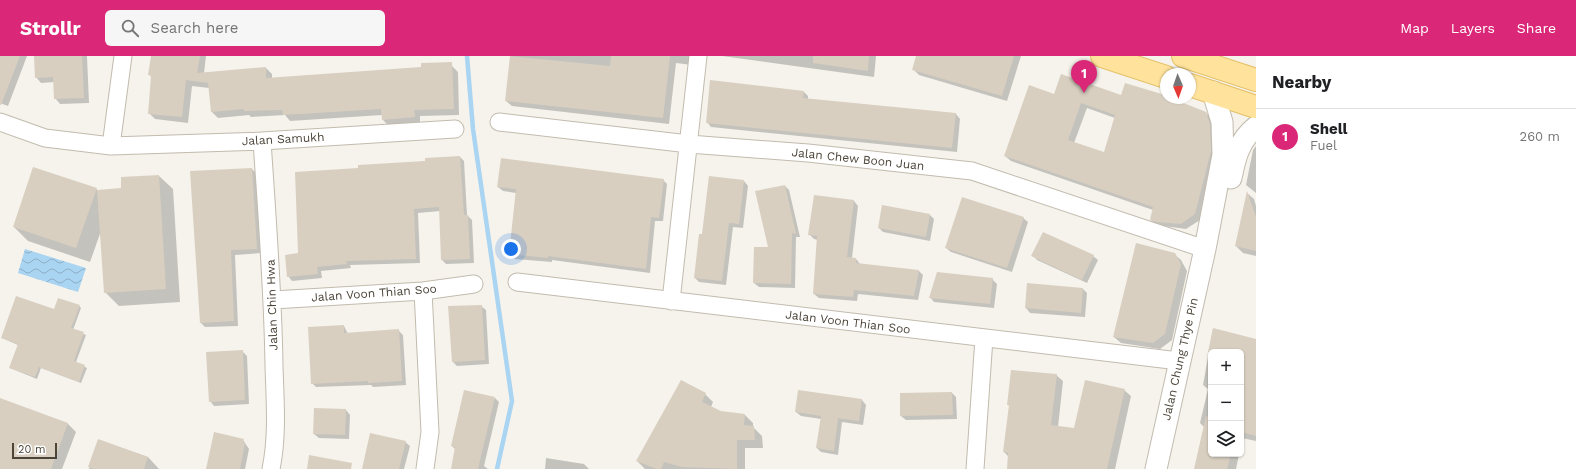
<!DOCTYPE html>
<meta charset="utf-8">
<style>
:root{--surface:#fff;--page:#f6f6f6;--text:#202124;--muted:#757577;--line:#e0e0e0;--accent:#db2777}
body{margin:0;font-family:"Work Sans",sans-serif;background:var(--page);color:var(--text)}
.controls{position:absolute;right:12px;bottom:12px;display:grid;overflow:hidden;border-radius:6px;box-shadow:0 1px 3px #0004}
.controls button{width:36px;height:36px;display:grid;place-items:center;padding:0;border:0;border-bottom:1px solid var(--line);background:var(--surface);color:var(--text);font:20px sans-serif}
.compass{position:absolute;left:1160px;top:12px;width:36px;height:36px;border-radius:50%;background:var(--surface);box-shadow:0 1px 3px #0004;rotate:178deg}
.scale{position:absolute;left:12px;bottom:10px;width:45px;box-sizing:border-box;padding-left:4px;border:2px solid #4b4439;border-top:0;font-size:11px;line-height:14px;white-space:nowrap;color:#4b4439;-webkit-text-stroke:3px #fff;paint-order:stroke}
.you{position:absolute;left:511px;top:193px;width:14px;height:14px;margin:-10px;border:3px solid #fff;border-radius:50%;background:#1a73e8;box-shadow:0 0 0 6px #1a73e833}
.badge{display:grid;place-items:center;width:26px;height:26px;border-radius:50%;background:var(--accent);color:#fff;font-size:13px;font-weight:700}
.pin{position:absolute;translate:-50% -33px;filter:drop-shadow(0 1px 2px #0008)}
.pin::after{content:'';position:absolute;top:21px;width:14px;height:12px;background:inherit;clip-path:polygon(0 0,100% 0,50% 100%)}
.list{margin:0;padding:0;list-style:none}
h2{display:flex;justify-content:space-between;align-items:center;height:52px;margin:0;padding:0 16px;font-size:17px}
h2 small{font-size:13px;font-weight:400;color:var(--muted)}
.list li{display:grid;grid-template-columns:26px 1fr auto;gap:12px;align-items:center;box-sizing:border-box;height:56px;padding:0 16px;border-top:1px solid var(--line)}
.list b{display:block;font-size:15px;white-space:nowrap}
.list p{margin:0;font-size:13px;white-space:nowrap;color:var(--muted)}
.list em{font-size:13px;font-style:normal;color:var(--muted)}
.icon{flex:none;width:22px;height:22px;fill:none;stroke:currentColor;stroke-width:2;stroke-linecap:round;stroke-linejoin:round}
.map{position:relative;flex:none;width:1256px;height:413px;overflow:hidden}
header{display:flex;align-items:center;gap:24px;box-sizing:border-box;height:56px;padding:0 20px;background:var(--accent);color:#fff}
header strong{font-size:19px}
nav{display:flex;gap:22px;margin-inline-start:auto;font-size:14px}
.search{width:280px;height:36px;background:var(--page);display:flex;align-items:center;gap:10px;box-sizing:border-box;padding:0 14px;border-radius:6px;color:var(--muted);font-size:15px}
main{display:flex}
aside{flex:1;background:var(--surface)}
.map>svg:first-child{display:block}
</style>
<header>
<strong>Strollr</strong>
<div class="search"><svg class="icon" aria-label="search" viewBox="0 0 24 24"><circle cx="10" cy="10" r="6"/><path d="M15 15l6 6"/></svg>Search here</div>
<nav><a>Map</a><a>Layers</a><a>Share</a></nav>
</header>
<main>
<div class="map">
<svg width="1256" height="413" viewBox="0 0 1256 413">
<defs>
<pattern id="water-waves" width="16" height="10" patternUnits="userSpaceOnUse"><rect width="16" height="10" fill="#a9d4f2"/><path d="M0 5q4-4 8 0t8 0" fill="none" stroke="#8caec5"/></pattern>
</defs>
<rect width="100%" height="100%" fill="#f6f3ec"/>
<path fill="url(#water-waves)" d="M25 193 86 212 78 236 18 217Z"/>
<path fill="#0003" fill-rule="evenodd" d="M0 0H27L8 50 0 47Z
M35 0H87L89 47 60 48 55 42 54 26 41 27 36 21Z
M153 0H206L204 17 266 12 272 18V23L452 10 458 16 459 59 420 60V67L389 70 383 64 382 59 290 65 285 59 251 61 249 59 218 62 212 56 209 32 192 30 188 67 155 63 149 57 152 22 150 19Z
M511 0H692V9L676 7 669 68 512 50 506 45Z
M722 0H876L874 21Z
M917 0H1021L1007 45 919 19 913 13Z
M804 36 808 40V44L956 58 960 63 957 96 711 71 707 66Z
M1055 39 1165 40 1166 42 1205 56 1211 62 1216 101 1200 164 1186 173 1156 169 1151 164 1153 154 1011 105 1005 100ZM1087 52 1115 62 1105 97 1074 87Z
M1256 90V137L1246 129 1253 94Z
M460 101 464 105 467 159 472 164 474 207 446 208 442 204 440 155 418 157 420 207 350 209 351 212 321 215 322 222 292 225 288 220 299 198 359 113Z
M252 113 256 117 261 197 235 199 238 270 205 271 201 267 191 116Z
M159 120 173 133 180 246 119 250 105 236 101 175 90 206 28 185 14 171 96 133 98 135 122 133V122Z
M663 124 667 128 663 165H655L650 217 552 204V206L515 203 510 198 516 137 503 135 498 131Z
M744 125 748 130 743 172 733 171 726 229 699 226 695 222 703 179Z
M785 130 789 134 800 181H796L795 232 759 231 754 227 770 192Z
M1247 137 1254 143 1256 150V200L1243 197 1236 190Z
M815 140 854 145 858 150 852 202 856 203 860 208 919 215 923 219 918 244 858 238 857 245 819 242 814 238 818 184 814 183 810 179Z
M930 159 934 163 930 185 883 176 879 172Z
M1023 162 1028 166 1012 216 951 196 946 192Z
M1174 198 1181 204 1187 215 1172 284 1160 293 1121 287 1114 281Z
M1033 199 1093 200 1098 204 1087 227 1037 204Z
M992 223 997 228 994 252 934 246 930 241Z
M1028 228 1083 233 1087 237 1085 261 1030 257 1026 252Z
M79 250 81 252 73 274 86 279 76 306 87 312 81 327 41 312 37 323 10 312 18 289 2 282 55 255Z
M481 250 486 254 489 308 457 310 453 306Z
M344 270 348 278 398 274 403 279 406 329 373 331 371 329 316 331 312 327Z
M1213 273 1256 284V385L1242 382 1241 388V296H1211V398H1239L1236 413H1195L1204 371 1200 367 1208 333 1203 329Z
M242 295 247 300 249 348 214 350 210 345Z
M1056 319 1063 325 1058 371 1075 373 1124 334 1131 340 1115 413H1008L1009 401 1004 396 1010 350 1008 349Z
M952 337 956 341 957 363 906 364 901 360Z
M705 338 713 346 711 351 721 356 745 359 753 367V371L762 380 763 392H745V413H645L637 405Z
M495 342 499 346 484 410 488 413H452L456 394 452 390Z
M0 343 68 368 76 376 62 413H0Z
M862 344 866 349 863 369 842 366 838 399 821 396 817 392 821 363 801 360 796 356Z
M346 354 350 359 349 383 319 382 314 378Z
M99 384 148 401 159 413H89Z
M243 384 249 393 245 413H207Z
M405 386 410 390 404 413H363Z
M546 402 584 408 589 413H545Z"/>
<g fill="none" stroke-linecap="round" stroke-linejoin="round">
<path stroke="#a9d4f2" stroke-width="4.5" d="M467 0 473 73 512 345 497 413"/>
</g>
<path fill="#d8cfc1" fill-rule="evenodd" d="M0 0H20L1 49H0Z
M34 0H82L84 42 54 43 53 21 35 22Z
M151 0H200L197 17 266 11V22L421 11V7L452 6 454 53 414 54 415 61 382 64 381 53 283 59 282 54 244 55V53L211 56 208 27 186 24 182 61 148 58 151 20 148 19Z
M510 0 610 10 611 0H670L663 62 505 45Z
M813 0H869L868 15 813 7Z
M916 0H1014L1002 40 912 14Z
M1061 18 1121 39 1125 27 1165 39 1166 42H1171L1206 56 1210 68 1211 95 1195 158 1181 168 1156 166 1150 164 1153 151 1004 100 1029 29 1054 38ZM1081 47 1115 59 1104 96 1068 84Z
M710 24 804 35 803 42 956 57 952 92 706 67Z
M460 100 464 159H468L470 203 441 204 439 151 414 153 416 203 346 205 347 208 317 211 318 218 287 221 285 199 298 197 295 116 358 112V109L425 105V102Z
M501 102 664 123 659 162 651 161 646 213 548 200V202L509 198 516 133 497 131Z
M33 111 97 132 76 192 13 171Z
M252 112 257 193 231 194 234 265 200 267 190 115Z
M159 119 166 233 104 237 97 134 121 132V121Z
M709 120 744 124 739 168 729 167 722 225 694 222 699 178H702Z
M785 129 796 178 792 177 791 228 753 227 754 191H768L755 135Z
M1247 135 1256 161V195L1235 190Z
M814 139 854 144 847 201 856 202V207L919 214 914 240 854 234 853 241 813 238 817 180 808 179Z
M962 141 1024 161 1007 212 945 192Z
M882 149 930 158 926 181 878 172Z
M1043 176 1094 199 1082 224 1031 200Z
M1136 187 1175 197 1181 208 1165 278 1153 287 1113 281Z
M937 216 993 222 990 248 929 242Z
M1027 227 1083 232 1081 257 1025 252Z
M16 240 54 253 58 242 80 249 71 272 84 276 74 305 85 309 79 326 39 311 35 321 9 312 18 288 1 282Z
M482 249 485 304 452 306 448 250Z
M344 269V277L399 273 402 325 368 327V325L311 328 308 271Z
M1213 272 1256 283V380L1241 376V296H1208Z
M243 294 245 344 209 346 206 296Z
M1011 314 1057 318 1051 369 1074 372 1085 324 1125 333 1107 413H1007L1008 397 1003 396 1009 349H1007Z
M681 324 706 337 702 346 721 355 745 358 744 369 754 370 755 384H737V413L682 411 664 406 661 413H657L636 405Z
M464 334 495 341 478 413H451L455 391 451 390Z
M798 334 862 343 859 365 838 362 834 395 816 392 821 360 795 356Z
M952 336 953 359 900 360V337Z
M0 342 68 367 51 413H0Z
M314 352 346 353 345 379 313 378Z
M1206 360 1211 361V398H1231L1227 413H1194Z
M214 376 244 383 243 387H245L240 413H206Z
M370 377 406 385 399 413H362Z
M98 383 148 401 144 413H95L88 411Z
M309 399 352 407 351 413H307Z"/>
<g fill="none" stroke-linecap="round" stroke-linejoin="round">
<defs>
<path id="minor" d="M0 66 45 82 111 90 262 85 455 73
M499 66 689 88 808 97 972 115 1205 193
M262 85C267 160 273 235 274 310 275 344 278 379 271 413
M111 90 123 0
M517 226 1179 305
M423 235 430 376 425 413
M273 244 423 235 474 228
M671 245 698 0
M975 413 984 282"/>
<path id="tertiary" d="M1231 122C1235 102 1239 84 1256 71
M1156 413 1205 193 1223 99 1222 66 1213 36"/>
<path id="primary" d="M1102 0 1166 21
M1183 0 1256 24
M1190 29 1256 51"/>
</defs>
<use href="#minor" stroke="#c2bbae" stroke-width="19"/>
<use href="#tertiary" stroke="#c2bbae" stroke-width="23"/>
<use href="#primary" stroke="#e6c16a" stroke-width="24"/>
<use href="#minor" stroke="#fff" stroke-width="17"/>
<use href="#tertiary" stroke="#fff" stroke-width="21"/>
<use href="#primary" stroke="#ffe39c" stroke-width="22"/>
</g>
<g text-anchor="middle" stroke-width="3.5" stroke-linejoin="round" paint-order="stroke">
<g font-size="12" fill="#4b4439" stroke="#fff">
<text transform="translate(283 83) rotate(-3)" y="4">Jalan Samukh</text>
<text transform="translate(858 103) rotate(6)" y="4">Jalan Chew Boon Juan</text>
<text transform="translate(374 237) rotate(-4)" y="4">Jalan Voon Thian Soo</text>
<text transform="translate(272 249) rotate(-92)" y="4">Jalan Chin Hwa</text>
<text transform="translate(848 266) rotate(7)" y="4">Jalan Voon Thian Soo</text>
<text transform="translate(1180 303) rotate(-77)" y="4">Jalan Chung Thye Pin</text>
</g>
</g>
</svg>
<div class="controls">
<button>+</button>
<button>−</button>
<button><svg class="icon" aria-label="layers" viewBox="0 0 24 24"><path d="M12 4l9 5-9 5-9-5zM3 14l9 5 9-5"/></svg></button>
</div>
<svg class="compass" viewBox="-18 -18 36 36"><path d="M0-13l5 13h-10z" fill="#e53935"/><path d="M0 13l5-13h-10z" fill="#757577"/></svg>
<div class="scale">20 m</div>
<div class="you"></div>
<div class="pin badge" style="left:1084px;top:37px">1</div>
</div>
<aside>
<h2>Nearby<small></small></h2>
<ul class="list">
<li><span class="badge">1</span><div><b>Shell</b><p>Fuel</p></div><em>260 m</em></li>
</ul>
</aside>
</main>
